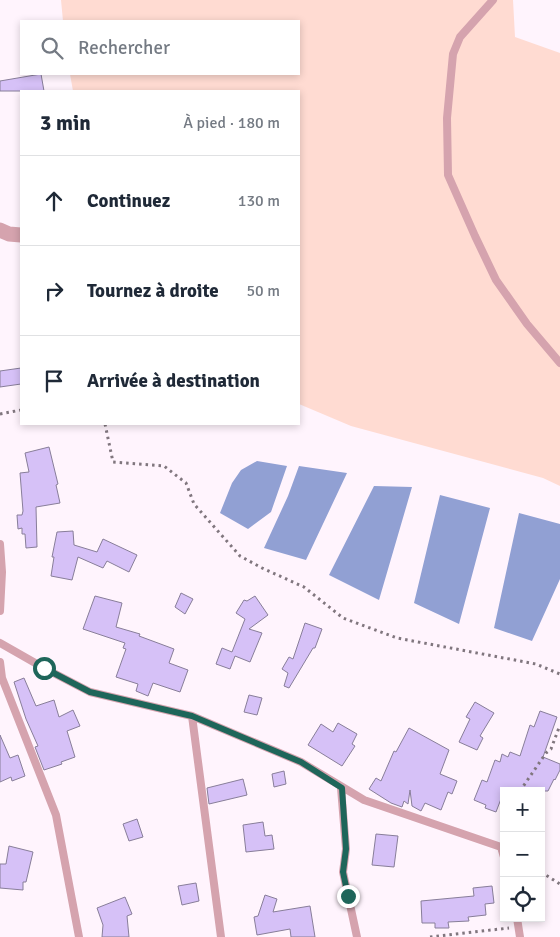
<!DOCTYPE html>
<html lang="fr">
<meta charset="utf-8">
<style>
:root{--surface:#fff;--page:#f6f6f7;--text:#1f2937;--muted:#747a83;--line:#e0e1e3}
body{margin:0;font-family:Signika,sans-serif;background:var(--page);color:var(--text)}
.controls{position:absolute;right:15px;bottom:15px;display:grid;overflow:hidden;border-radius:0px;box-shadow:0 2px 8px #0003}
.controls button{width:45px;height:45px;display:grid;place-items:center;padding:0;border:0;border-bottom:1px solid var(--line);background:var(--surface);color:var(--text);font:25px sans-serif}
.stop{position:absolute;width:15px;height:15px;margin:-11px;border:4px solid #1e665a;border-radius:50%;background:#fff}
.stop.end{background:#1e665a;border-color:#fff;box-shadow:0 1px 5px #0008}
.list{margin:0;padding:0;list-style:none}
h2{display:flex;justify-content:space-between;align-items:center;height:65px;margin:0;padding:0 20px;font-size:21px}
h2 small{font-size:16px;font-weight:400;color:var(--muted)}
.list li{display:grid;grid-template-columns:32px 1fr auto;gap:15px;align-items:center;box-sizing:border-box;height:90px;padding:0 20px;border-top:1px solid var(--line)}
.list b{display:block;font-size:19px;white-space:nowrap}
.list em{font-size:16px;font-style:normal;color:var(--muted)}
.icon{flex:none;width:28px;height:28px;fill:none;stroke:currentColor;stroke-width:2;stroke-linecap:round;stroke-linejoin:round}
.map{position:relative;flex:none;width:560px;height:937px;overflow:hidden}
.search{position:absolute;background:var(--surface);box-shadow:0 2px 8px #0003;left:20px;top:20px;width:280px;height:55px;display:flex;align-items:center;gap:12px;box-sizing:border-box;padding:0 18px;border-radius:0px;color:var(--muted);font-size:19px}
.panel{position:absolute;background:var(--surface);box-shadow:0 2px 8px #0003;left:20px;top:90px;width:280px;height:335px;border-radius:0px}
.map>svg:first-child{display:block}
</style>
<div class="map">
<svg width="560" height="937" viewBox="0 0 560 937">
<rect width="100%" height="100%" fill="#fff4fd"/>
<path fill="#ffdbd2" d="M61 0H513L515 37 560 53V486L543 478 351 426 299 404V91H73L70 74H299V21H63Z"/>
<path fill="#91a0d3" d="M257 461 287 466 271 512 248 529 220 513 232 483 241 470Z
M299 466 347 473 306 560 264 548 288 496Z
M374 486 412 487 379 600 329 575Z
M440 495 490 508 459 624 414 603Z
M519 513 560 524V579L532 641 494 628Z"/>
<path fill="#d6c1f7" stroke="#887e99" d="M41 74 44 91H0V81Z
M21 368V384L0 387V371Z
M49 447 58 484 56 485 60 503 36 507 37 547 26 548 25 534H22V528L18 529 17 515H22L23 511 20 473 29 472 25 453Z
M73 531 74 545 97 552 103 539 137 555 129 572 107 561 103 568 78 557 72 580 51 576 54 557H52L57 532Z
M181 593 193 599 185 614 175 607Z
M95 596 122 603 116 627 140 634 139 636 174 649 169 663 188 670 180 692 153 683 148 696 136 691 138 684 116 677 126 649 123 648 125 643 83 629Z
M255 596 268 615 249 629 262 633 250 662 235 656 230 669 216 664 222 648 232 652 245 619 236 613 244 600 247 601Z
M305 623 322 629 315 648H313L289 688 284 686 288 673 282 669 289 657 293 659Z
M24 678 36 706 54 700 59 717 73 710 80 726 67 731 75 757 61 762 62 764 44 770 35 747 38 746 26 719 14 682Z
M249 695 262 698 257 715 244 712Z
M475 702 494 713 480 736 483 738 477 750 459 742 470 719 466 717Z
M540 711 557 717 543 757 560 764V770L555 780 554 779 548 791H504L496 812 485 808 486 805 474 800 482 780 487 782 495 760 500 762 502 754 508 757 510 752 520 756 530 725 534 727Z
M338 723 357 734 352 744 355 746 342 766 308 745 321 724 333 732Z
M409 728 449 750 440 774 457 781 452 794 448 792 441 810 425 803 421 811 412 806 410 790 408 804 404 801 402 807 391 803 369 789 376 778 381 781 394 751 396 752Z
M0 735 10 758 18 755 25 776 12 781 11 777 0 782Z
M284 771 286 784 274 787 272 774Z
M243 779 247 795 209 804 207 788Z
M137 819 143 837 129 841 123 824Z
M263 822 265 836 272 835 274 849 246 852 243 825Z
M376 834 398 836 394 867 372 865Z
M9 846 33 852 26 882H23V890L0 888V864H6Z
M196 883 199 901 182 905 178 886Z
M492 886 494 903 485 904 486 915 468 917 469 921 448 922 449 928H435V923H422L421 901 474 896 473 888Z
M265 895 277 899 273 912 310 906 315 937H291L290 929 257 935 254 917 258 916Z
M125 897 132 914 127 916 129 937H102L103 925 97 908Z"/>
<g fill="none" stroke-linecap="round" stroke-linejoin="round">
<path stroke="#80767e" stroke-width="3" stroke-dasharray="2.5 4" stroke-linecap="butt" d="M0 414 21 410
M105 424 113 462 164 466 186 483 194 504 240 556 262 568 304 587 343 618 397 638 536 664 560 674
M520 791 546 753 551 749 560 725
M541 872 560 884
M430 937 509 928"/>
<path stroke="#d5a3ae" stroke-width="8" d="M493 0 460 37 453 54 447 118 448 175 475 236 496 280 527 324 560 363
M0 544 2 572 0 611
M0 643 44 668 90 692 192 716 301 762 364 800 501 847 504 857
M0 662 2 678 56 815 79 937
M192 716 221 937
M341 788 346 849 343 872 357 937
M517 918 520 937"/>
<path stroke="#d5a3ae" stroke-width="15" d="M0 230 9 234 21 235"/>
</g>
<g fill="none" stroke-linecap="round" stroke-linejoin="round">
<path stroke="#1e665a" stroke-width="6" d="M44 668 90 692 192 716 301 762 342 788 346 849 343 872 348 896"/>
</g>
</svg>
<div class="controls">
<button>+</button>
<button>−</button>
<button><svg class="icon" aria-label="locate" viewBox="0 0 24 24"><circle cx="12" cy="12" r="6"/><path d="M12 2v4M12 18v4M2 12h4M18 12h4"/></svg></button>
</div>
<div class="stop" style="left:44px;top:668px"></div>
<div class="stop end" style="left:348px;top:896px"></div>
<div class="search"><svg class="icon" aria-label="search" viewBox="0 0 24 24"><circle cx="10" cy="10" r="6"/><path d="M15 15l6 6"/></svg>Rechercher</div>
<section class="panel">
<h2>3 min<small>À pied · 180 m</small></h2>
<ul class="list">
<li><svg class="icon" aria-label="ahead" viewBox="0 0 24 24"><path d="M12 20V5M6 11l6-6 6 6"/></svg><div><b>Continuez</b></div><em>130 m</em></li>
<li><svg class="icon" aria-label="right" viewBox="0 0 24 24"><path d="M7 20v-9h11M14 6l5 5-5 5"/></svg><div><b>Tournez à droite</b></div><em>50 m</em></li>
<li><svg class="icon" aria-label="arrive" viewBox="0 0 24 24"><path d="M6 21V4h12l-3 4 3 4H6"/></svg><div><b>Arrivée à destination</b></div></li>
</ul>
</section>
</div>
